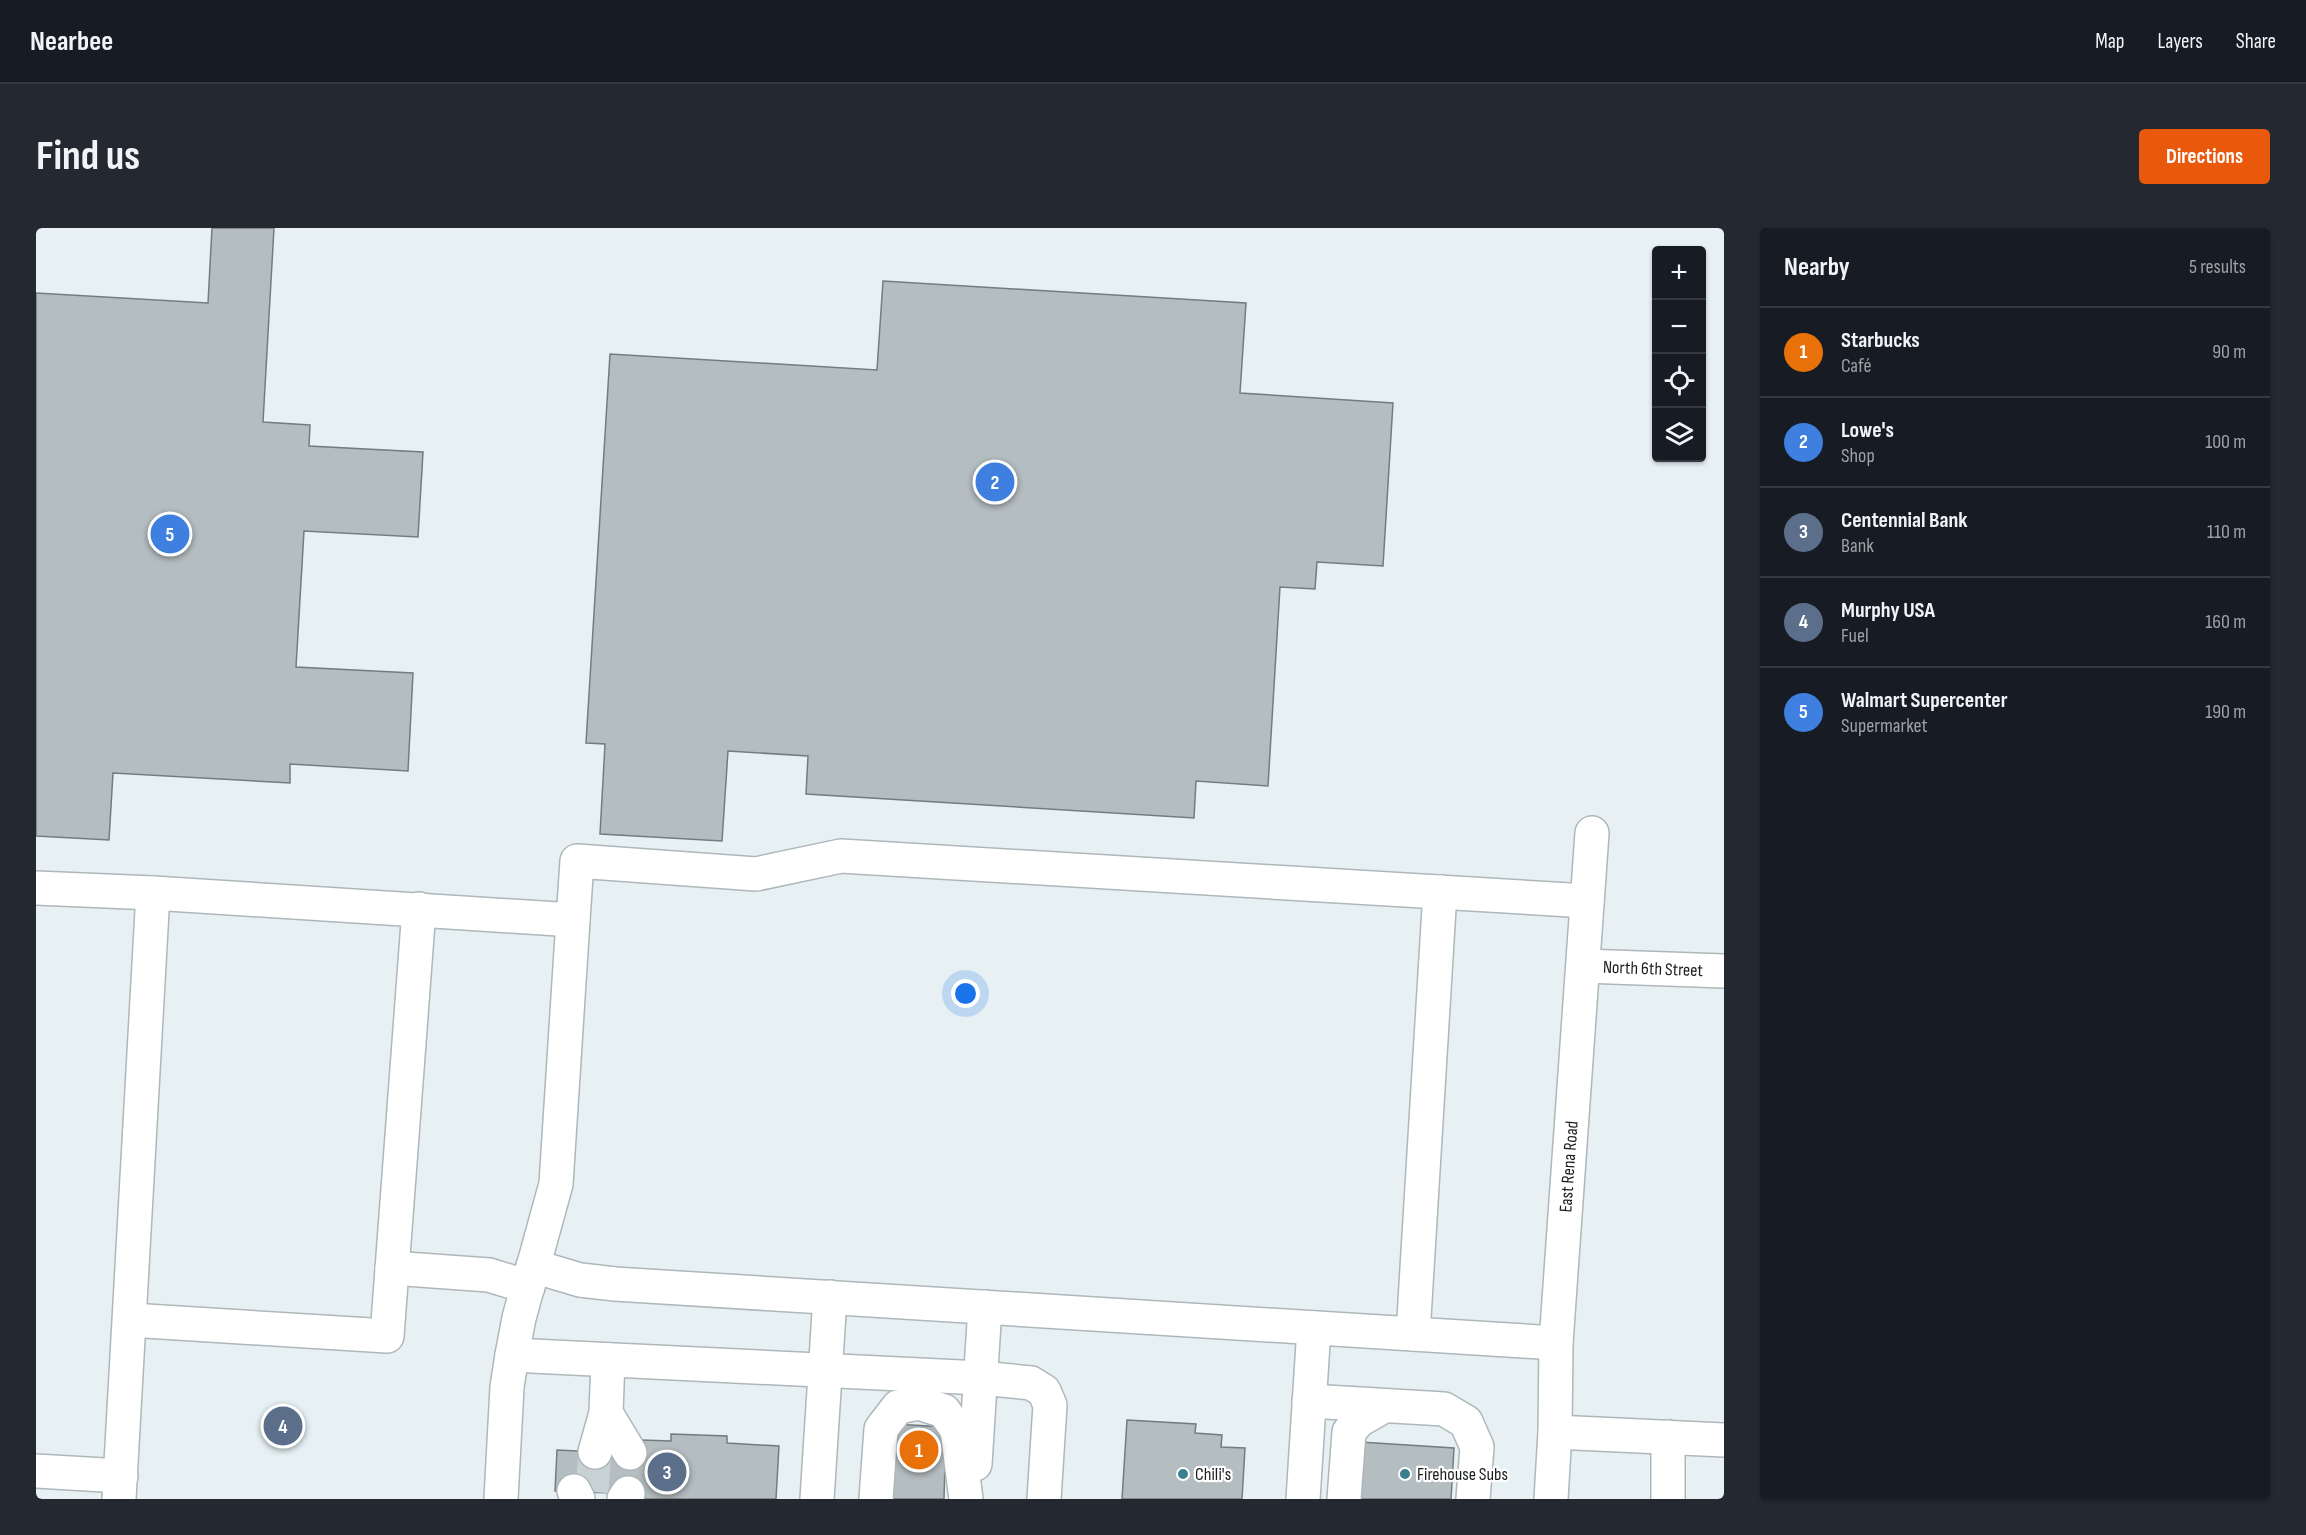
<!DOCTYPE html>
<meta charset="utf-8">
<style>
:root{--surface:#171b24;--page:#242831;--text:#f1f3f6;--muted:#9ea1a6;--line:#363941;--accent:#ea580c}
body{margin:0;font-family:"Sofia Sans Condensed",sans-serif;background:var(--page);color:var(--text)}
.controls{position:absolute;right:18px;top:18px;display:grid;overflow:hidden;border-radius:6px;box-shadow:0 2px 4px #0004}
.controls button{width:54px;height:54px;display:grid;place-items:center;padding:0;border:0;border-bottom:2px solid var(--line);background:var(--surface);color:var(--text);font:30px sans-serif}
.you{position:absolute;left:930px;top:766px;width:21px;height:21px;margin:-15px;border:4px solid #fff;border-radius:50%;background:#1a73e8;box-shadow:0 0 0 9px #1a73e833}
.badge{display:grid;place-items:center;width:39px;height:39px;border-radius:50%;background:var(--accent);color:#fff;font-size:20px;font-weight:700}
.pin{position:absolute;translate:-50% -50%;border:3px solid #fff;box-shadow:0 2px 6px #0006}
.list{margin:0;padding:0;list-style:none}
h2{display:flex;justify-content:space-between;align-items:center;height:78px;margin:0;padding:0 24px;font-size:26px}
h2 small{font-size:20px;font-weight:400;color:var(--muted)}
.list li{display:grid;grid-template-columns:39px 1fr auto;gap:18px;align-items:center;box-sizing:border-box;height:90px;padding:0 24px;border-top:2px solid var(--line)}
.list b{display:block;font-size:22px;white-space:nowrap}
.list p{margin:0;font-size:20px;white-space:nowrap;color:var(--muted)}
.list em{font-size:20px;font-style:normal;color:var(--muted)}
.icon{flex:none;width:33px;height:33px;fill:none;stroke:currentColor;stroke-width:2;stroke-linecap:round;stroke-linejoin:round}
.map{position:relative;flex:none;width:1688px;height:1271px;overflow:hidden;border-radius:6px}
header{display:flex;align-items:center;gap:36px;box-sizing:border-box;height:84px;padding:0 30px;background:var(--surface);border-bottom:2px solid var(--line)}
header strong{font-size:28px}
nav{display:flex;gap:33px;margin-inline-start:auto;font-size:21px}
.intro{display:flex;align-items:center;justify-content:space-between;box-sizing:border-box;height:144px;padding:0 36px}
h1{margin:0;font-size:42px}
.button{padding:15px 27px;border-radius:6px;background:var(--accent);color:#fff;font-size:21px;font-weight:700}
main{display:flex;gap:36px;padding:0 36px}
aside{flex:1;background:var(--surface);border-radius:6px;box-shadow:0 2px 4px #0004}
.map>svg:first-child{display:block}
</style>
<header>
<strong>Nearbee</strong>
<nav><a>Map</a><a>Layers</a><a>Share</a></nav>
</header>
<div class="intro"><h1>Find us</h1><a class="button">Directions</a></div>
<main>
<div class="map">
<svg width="1688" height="1271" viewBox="0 0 1688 1271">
<rect width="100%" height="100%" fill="#e7f1f3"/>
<path fill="#b4bdc0" stroke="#737c7e" stroke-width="1.5" d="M176 0H238L227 194 274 197 273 218 387 224 382 309 268 303 260 439 377 445 372 543 254 536V555L77 545 73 612 0 608V65L172 75Z
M847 53 1210 75 1204 165 1357 175 1347 338 1281 334 1279 361 1244 359 1232 558 1160 553 1158 590 770 566 772 528 692 523 686 613 564 606 569 516 550 515 574 126 841 142Z
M1091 1192 1160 1196 1159 1205 1186 1207 1185 1219 1209 1220 1206 1271H1086Z
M857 1196 910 1199 908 1271H847Z
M635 1206 691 1208V1215L743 1218 740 1271H604L576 1265 519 1263 521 1222 606 1226V1212L635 1213Z
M1324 1214 1418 1220 1415 1271H1321Z"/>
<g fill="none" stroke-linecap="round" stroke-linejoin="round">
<path stroke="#c8d1d3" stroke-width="33" stroke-dasharray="33 16" stroke-linecap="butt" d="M556 1264 559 1224"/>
<defs>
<g id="minor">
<path d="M0 660 117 665"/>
<path id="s1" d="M1547 738 1688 743"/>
<path d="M497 1038 544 1052 579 1056 1520 1115"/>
<path d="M356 1040 453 1047 492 1059"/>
<path d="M94 1092 351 1108 383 681"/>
<path d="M1377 1106 1404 664"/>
<path d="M476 1127 945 1150 995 1155 1008 1163 1014 1177 1008 1271"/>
<path d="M1273 1173 1408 1181 1430 1194 1441 1219 1437 1271"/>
<path d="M570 1185 594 1225"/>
<path d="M1519 1204 1688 1212"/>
<path d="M559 1224 570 1185 572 1132"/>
<path d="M939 1236 949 1079"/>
<path d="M0 1243 85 1248"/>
<path d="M538 1263 542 1271"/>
<path d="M83 1271 117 665 537 692 541 633 720 646 805 628 1551 673"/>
<path d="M465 1271 471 1159 476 1127 483 1090 520 956 537 692"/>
<path d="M588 1271 592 1265"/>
<path d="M781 1271 794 1069"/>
<path d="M840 1271 845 1201 862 1179 883 1175 908 1183 921 1202 930 1271"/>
<path d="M1267 1271 1278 1100"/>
<path d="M1308 1271 1313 1204 1322 1193 1348 1178"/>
<path id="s2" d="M1515 1271 1519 1204 1520 1115 1556 605"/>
<path d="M1632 1271V1209"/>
</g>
</defs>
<use href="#minor" stroke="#aeb7ba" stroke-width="36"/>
<use href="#minor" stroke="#fff" stroke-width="33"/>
</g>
<g fill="#3b7e8e" stroke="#fff" stroke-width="2">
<circle cx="1147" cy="1246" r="6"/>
<circle cx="1369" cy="1246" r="6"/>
</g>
<g text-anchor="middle" stroke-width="4.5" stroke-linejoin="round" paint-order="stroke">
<g font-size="18" fill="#1a1d1e" stroke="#fff">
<text dy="6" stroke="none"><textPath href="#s1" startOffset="70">North 6th Street</textPath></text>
<text dy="6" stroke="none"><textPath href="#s2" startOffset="333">East Rena Road</textPath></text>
</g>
<g font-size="18" fill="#1a1d1e" stroke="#fff" text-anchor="start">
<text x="1159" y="1252">Chili's</text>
<text x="1381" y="1252">Firehouse Subs</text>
</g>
</g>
</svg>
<div class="controls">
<button>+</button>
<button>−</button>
<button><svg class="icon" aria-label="locate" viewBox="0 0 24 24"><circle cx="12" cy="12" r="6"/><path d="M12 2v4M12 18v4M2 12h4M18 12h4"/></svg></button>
<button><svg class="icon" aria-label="layers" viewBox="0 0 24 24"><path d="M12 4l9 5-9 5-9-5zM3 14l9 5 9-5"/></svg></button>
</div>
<div class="you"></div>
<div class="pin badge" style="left:883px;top:1222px;background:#e8710a">1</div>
<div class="pin badge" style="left:959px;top:254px;background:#3f7fe0">2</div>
<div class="pin badge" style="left:631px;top:1244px;background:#5c6f8a">3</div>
<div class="pin badge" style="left:247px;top:1198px;background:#5c6f8a">4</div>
<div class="pin badge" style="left:134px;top:306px;background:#3f7fe0">5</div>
</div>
<aside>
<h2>Nearby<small>5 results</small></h2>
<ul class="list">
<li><span class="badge" style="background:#e8710a">1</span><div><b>Starbucks</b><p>Café</p></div><em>90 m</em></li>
<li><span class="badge" style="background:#3f7fe0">2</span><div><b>Lowe's</b><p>Shop</p></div><em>100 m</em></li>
<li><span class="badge" style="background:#5c6f8a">3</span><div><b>Centennial Bank</b><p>Bank</p></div><em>110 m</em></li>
<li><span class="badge" style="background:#5c6f8a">4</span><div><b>Murphy USA</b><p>Fuel</p></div><em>160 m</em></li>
<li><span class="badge" style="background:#3f7fe0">5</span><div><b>Walmart Supercenter</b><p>Supermarket</p></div><em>190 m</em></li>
</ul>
</aside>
</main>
